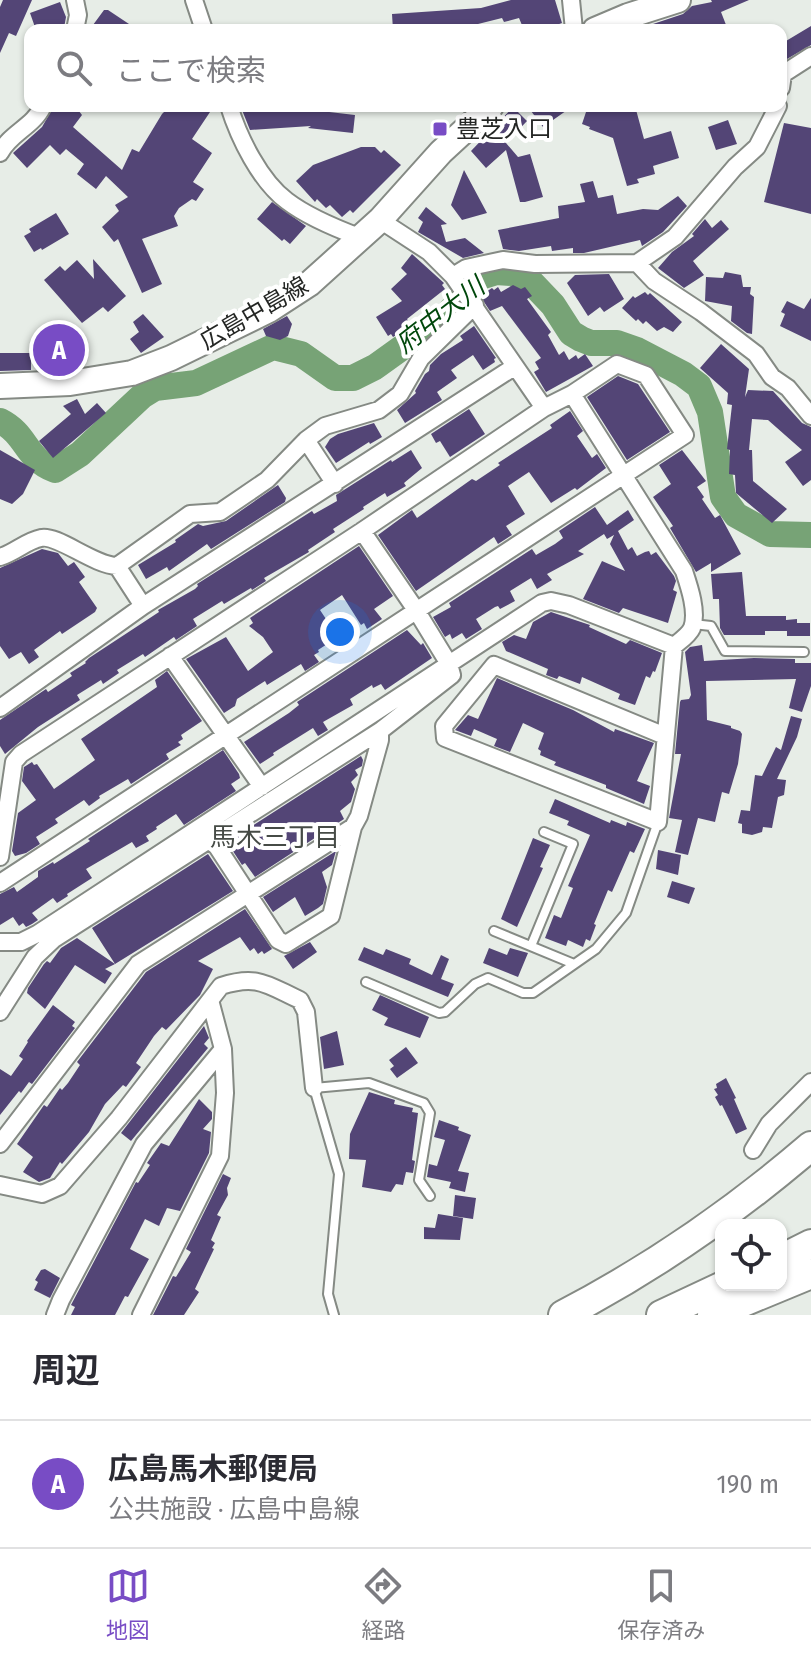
<!DOCTYPE html>
<html lang="ja">
<meta charset="utf-8">
<style>
:root{--surface:#fff;--page:#f7f7f7;--text:#2b2b33;--muted:#7c7c81;--line:#e1e1e2;--accent:#784cc5}
body{margin:0;font-family:"Fira Sans Condensed","Noto Sans JP",sans-serif;background:var(--page);color:var(--text)}
.controls{position:absolute;right:24px;bottom:24px;display:grid;overflow:hidden;border-radius:16px;box-shadow:0 2px 6px #0004}
.controls button{width:72px;height:72px;display:grid;place-items:center;padding:0;border:0;border-bottom:2px solid var(--line);background:var(--surface);color:var(--text);font:40px sans-serif}
.you{position:absolute;left:340px;top:632px;width:28px;height:28px;margin:-20px;border:6px solid #fff;border-radius:50%;background:#1a73e8;box-shadow:0 0 0 12px #1a73e833}
.badge{display:grid;place-items:center;width:52px;height:52px;border-radius:50%;background:var(--accent);color:#fff;font-size:26px;font-weight:700}
.pin{position:absolute;translate:-50% -50%;border:4px solid #fff;box-shadow:0 2px 8px #0006}
.list{margin:0;padding:0;list-style:none}
h2{display:flex;justify-content:space-between;align-items:center;height:104px;margin:0;padding:0 32px;font-size:34px}
h2 small{font-size:26px;font-weight:400;color:var(--muted)}
.list li{display:grid;grid-template-columns:52px 1fr auto;gap:24px;align-items:center;box-sizing:border-box;height:128px;padding:0 32px;border-top:2px solid var(--line)}
.list b{display:block;font-size:30px;white-space:nowrap}
.list p{margin:0;font-size:26px;white-space:nowrap;color:var(--muted)}
.list em{font-size:26px;font-style:normal;color:var(--muted)}
.icon{flex:none;width:44px;height:44px;fill:none;stroke:currentColor;stroke-width:2;stroke-linecap:round;stroke-linejoin:round}
.map{position:relative;flex:none;width:811px;height:1315px;overflow:hidden}
.search{position:absolute;background:var(--surface);box-shadow:0 2px 6px #0004;left:24px;right:24px;top:24px;height:88px;display:flex;align-items:center;gap:20px;box-sizing:border-box;padding:0 28px;border-radius:16px;color:var(--muted);font-size:30px}
.sheet{height:232px;background:var(--surface)}
nav{display:flex;justify-content:space-around;align-items:center;box-sizing:border-box;height:112px;border-top:2px solid var(--line);background:var(--surface);font-size:22px;color:var(--muted)}
nav a{display:grid;justify-items:center;gap:4px}
nav .on{color:var(--accent)}
.map>svg:first-child{display:block}
</style>
<div class="map">
<svg width="811" height="1315" viewBox="0 0 811 1315">
<rect width="100%" height="100%" fill="#e7ede7"/>
<g fill="none" stroke-linecap="round" stroke-linejoin="round">
<path stroke="#77a376" stroke-width="26" d="M0 421C28 435 24 458 55 470L80 454 142 396 155 388 196 383 273 347 301 354 335 378H353L375 367 446 316 480 277 496 272 512 273 532 283 553 305 571 333 581 339 591 343H617L637 350 683 374 699 386 710 412 723 497 736 515 770 534 811 535"/>
</g>
<path fill="#534576" d="M3 0H32L16 36 9 33 0 53V7Z
M511 0H555L562 23 551 27 552 30H524L519 18 504 22 502 18 474 25 475 30H393L392 14 481 8Z
M711 0H749L721 12 728 30H648L647 26 683 14 692 6 712 2Z
M60 2 66 17 64 28 36 30 30 13Z
M104 10H108L138 30H100L93 25Z
M811 26V45L787 59 781 44Z
M54 106H75L82 115 73 127 122 170 132 149 139 152 162 114 170 106H214L192 139 212 153 193 182 204 189 196 201 192 199 179 208 174 216 178 226 142 239 162 284 142 293 118 239 114 242 102 227 119 211 115 205 128 197 106 176 96 189 77 174 84 164 66 149 60 155 50 145 27 168 13 153 42 127Z
M538 106H573L543 127 531 111Z
M588 106H635L644 139 671 131 679 158 653 166 655 174 637 179 639 183 627 186 613 138 589 129 590 127 582 124Z
M513 107 527 121 506 143 518 157 530 154 543 197 525 202H520L506 150 486 168 471 151Z
M295 108 355 115 353 133 308 128 311 126 250 130 242 110Z
M728 120 737 144 716 150 708 127Z
M784 123 811 128V214L764 202Z
M361 147H375L381 153 384 150 401 165 353 213 350 210 342 217 330 205 326 208 317 199 315 202 296 181 313 165Z
M464 170 487 213 462 220 451 205Z
M593 181 598 198 613 195 617 214 643 209 658 210 678 196 687 206 663 232 642 246 640 240 584 253H573V248L552 251 551 246 519 251 503 249 498 230 559 218 558 206 585 202 580 184Z
M272 202 306 226 290 244 284 239 282 241 257 219Z
M426 207 447 224 441 225 446 242 465 238 484 253 463 258 418 232 423 222 418 218Z
M56 213 69 234 42 250 41 248 34 252 24 236 31 232 29 229Z
M705 219 712 228 721 220 729 229 693 261 704 275 684 288 658 268 672 252 694 236 692 234Z
M412 254 444 283 442 285 445 289 407 319 411 326 393 337 391 334 388 336 376 317 402 301 391 289 407 274 401 268Z
M93 259 126 296 108 312 103 307 82 323 44 280 60 266 65 271 77 260 94 279Z
M725 272 741 275 743 287H751L750 294 754 297 752 334 747 333 731 321 732 306 705 301 706 277 723 278Z
M609 274 624 299 604 312 600 307 588 316 567 283 575 275Z
M513 285 521 289 525 287 532 296 527 299 551 332 548 335 559 355 564 351 569 360 576 355 578 359 585 354 593 366 546 392 534 372 539 369 535 362 541 358 502 306 490 311 480 296 492 288 494 290 498 287 501 292Z
M645 292 648 295 650 293 682 322 673 332 664 327 657 331 646 321 643 324 638 319 636 321 622 308 633 296 635 298Z
M811 298V341L780 326 785 314 781 312 787 301 804 309Z
M143 314 164 337 141 353 130 339 139 332 133 322Z
M287 316 292 324 288 336 280 340 266 336 263 329Z
M49 322 87 345 75 364 40 343Z
M474 326 496 358 494 359 495 362 483 370 473 355 451 370 457 378 437 392 442 400 405 423 397 410 416 393 415 391 425 374 429 371 430 365 441 354 463 340 460 336Z
M721 344 749 369 745 397 748 390 773 391 802 423 811 427V480L803 486 785 462 802 450 768 420 752 419 749 450H752L753 481 787 509 772 523 736 493 735 475 729 474 730 450 727 449 732 405 727 404 728 393 700 368Z
M0 353H31V370L0 371Z
M618 376 638 384 670 432 627 460 587 397Z
M77 399 85 414 97 403 106 413 53 458 39 441 71 414 63 406Z
M469 409 485 434 450 457 440 441 436 443 431 434Z
M570 411 583 431 577 436 592 458 597 454 606 468 577 490 575 488 551 503 529 472 508 486 525 514 506 526 512 535 498 544 494 537 416 591 378 535 412 510 417 518 472 479 476 481 500 465 498 463 552 428 550 425Z
M374 423 382 437 370 444 369 442 336 463 325 447 330 439 338 434Z
M0 450 35 470 23 494 12 504 0 499Z
M411 450 422 468 404 483 406 486 387 497 385 493 363 507 364 509 333 529 335 532 308 550 309 552 264 578 266 581 252 590 251 588 224 604 222 601 193 619 197 626 176 640 174 637 145 657 143 654 117 670 119 673 103 684 101 680 77 695 80 700 38 727 5 754 0 746V720L46 689 48 692 72 676 70 673 86 663 85 662 89 658 159 612 158 610 195 589 198 586 197 584 312 511 314 514 337 501 336 495 391 460 392 462Z
M682 450 706 481 697 487 704 497 702 499 715 518 720 515 741 554 711 572V563L696 572 670 528 673 526 653 497 671 484 659 465Z
M278 485 286 498 285 502 211 549 207 544 169 571 167 567 146 579 138 565 176 542 175 540 198 524 203 526 226 521Z
M595 507 607 525 628 510 634 520 618 531 628 550 632 547 637 556 645 552 649 551 651 555 656 552 674 576 676 581 673 590 677 592 668 623 623 608 619 613 583 599 602 561 625 571 610 544 614 535 607 539 604 534 578 551 584 554 547 574 552 580 537 589 531 578 510 591 515 601 500 609 498 606 495 607 476 619 482 629 466 639 462 633 452 639 450 634 445 637 433 617 451 607 449 603 532 549 536 555 555 544 563 538 559 531Z
M359 546 393 596 374 609 382 619 367 629 364 623 361 625 342 595 320 610 338 637 318 650 319 652 314 655 319 662 305 671 301 664 267 685 265 681 237 699 235 706 224 713 186 659 226 637 248 671 273 652 263 637 249 626 253 623 250 618Z
M42 549 58 553 68 566 74 562 85 577 79 582 97 608 95 612 62 634 60 631 34 650 39 657 29 664 21 652 9 659 0 646V568Z
M742 572 746 616H786V620L797 619V623H810V636H787V631H765V635H724L720 628 719 599H713L711 574Z
M551 612 590 625 589 627 626 644 630 640 662 653 655 672 653 671 650 678 646 676 635 705 618 699 620 694 582 677 580 684 559 676 557 679 546 675 548 669 506 651 502 642 514 635 526 639 533 622Z
M407 630 421 645 423 643 432 658 385 690 381 684 373 688 372 685 350 699 353 705 323 722 328 730 318 736 313 728 273 753 274 755 260 764 244 742 289 713 299 705 297 702Z
M702 645 704 661 754 658 795 659V663H811V686L802 712 789 708 796 679 706 681 707 720 731 726V728L740 731 742 734 738 764 729 794 722 792 715 822 698 818 688 855 675 852 682 820 669 818 681 754H675L680 702 681 700 689 699 691 695 685 652 690 647Z
M167 671 202 721 181 735 183 739 178 742 181 745 166 754 169 759 131 784 128 779 99 796 100 798 89 806 84 800 55 819 58 823 36 837 40 844 26 853 15 856 12 851 18 813 36 800 22 781 24 767 32 762 34 765 37 764 54 789 74 775 95 760 81 739 157 687 155 680Z
M497 678 573 710 614 732 615 729 654 743 637 781 650 786 644 804 606 788V785L554 765 556 762 540 755 541 751 538 749 544 733 523 723 510 752 494 746 497 739 474 729 471 736 455 730 468 715 478 719Z
M791 716 802 719 797 737 777 779 786 780 784 795 778 797 772 828 763 827 762 832 752 835 742 833V824L738 823 741 810 750 811 755 775 762 776 776 747 781 750Z
M223 750 239 774 240 778 231 784 236 791 184 825 176 814 156 827 157 829 146 836 149 841 136 848 132 842 86 869 92 878 67 894 68 896 57 903 53 898 32 913 38 920 32 924 26 927 23 923 19 926 13 917 0 925V894L14 887 17 892 38 877V871L53 862 54 864 90 841 88 839Z
M361 756 363 760 362 766 355 770 358 775 351 782 355 789 351 802 340 811 344 819 255 877 245 863 242 865 227 842Z
M555 799 610 823 611 820 626 826 627 822 645 829 634 853 630 851 612 892 608 890 594 924 596 925 590 941 586 939 583 947 568 940 566 946 545 938 554 915 561 918 573 888 568 886 590 835 567 825 569 821 549 813Z
M533 838 550 845 540 867 543 868 517 927 501 919Z
M658 850 681 855 678 875 656 869Z
M336 851 332 865 322 872 327 887 323 904 318 908 305 916 295 897 273 912 263 897Z
M208 854 233 891 115 964 92 928Z
M672 881 695 888 689 904 667 897Z
M245 909 272 949 264 954 262 951 258 954 254 948 250 951 240 937 198 961 213 969 200 995 166 1030 162 1027 154 1036 136 1063 141 1067 126 1087 123 1085 105 1104 89 1132 62 1164 60 1162 50 1178 39 1182 23 1172 33 1157 17 1144 44 1105 47 1107 60 1088 62 1090 68 1083 80 1065 77 1062 146 972Z
M77 938 115 964 105 969 112 973 105 984 75 965 45 1009 27 993 28 988 44 964 47 961 50 963 61 948Z
M310 942 317 952 293 969 284 956Z
M364 947 383 955 386 949 411 959 409 964 432 975 441 955 449 959 441 979 454 984 448 997 358 960Z
M489 948 507 955 510 948 528 953 518 977 483 963Z
M380 995 429 1017 420 1038 384 1025 388 1018 372 1010Z
M53 1005 75 1022 72 1026 75 1028 32 1084 29 1082 21 1093 19 1091 0 1115V1069L11 1076 23 1059 19 1056 28 1042 27 1041Z
M204 1026 209 1038 204 1044 208 1048 131 1141 121 1133Z
M337 1031 344 1065 324 1069 320 1037Z
M406 1047 418 1063 397 1078 390 1069 394 1066 389 1060Z
M726 1078 736 1098 734 1099 747 1129 736 1134 722 1105 720 1106 715 1097 718 1095 714 1089 717 1088 716 1084Z
M369 1092 395 1100 394 1104 413 1108 412 1112 418 1113 412 1160 415 1161 413 1173 406 1172 403 1185 396 1184 391 1192 362 1187 366 1160 349 1159 350 1134Z
M199 1099 212 1112V1119L203 1129 211 1132 209 1153 180 1211 167 1208 159 1226 145 1219 130 1249 149 1259 128 1297 125 1296 115 1315H71L75 1307 71 1305 136 1182 138 1183 150 1165 147 1163 161 1143 169 1146Z
M439 1120 459 1127 458 1130 471 1135 458 1171 469 1173 465 1192 449 1188 451 1182 427 1177 429 1164 437 1166 445 1140 434 1137Z
M223 1174 231 1178 227 1188 228 1195 217 1215 221 1217 211 1240 215 1243 212 1248 214 1249 195 1289 199 1292 184 1315H153L173 1276 176 1277 191 1252 186 1249Z
M455 1195 476 1198 473 1219 453 1216Z
M438 1214 463 1218 460 1240 424 1239V1227L435 1228Z
M45 1269 60 1278 50 1298 34 1290 38 1282 35 1280 41 1270Z"/>
<g fill="none" stroke-linecap="round" stroke-linejoin="round">
<defs>
<path id="service" d="M693 624 711 626 725 651 804 652
M494 931 574 964
M531 946 573 844 544 832
M366 982 439 1013 445 1012 475 984 488 978 523 993H533L596 949 626 913 658 822
M334 1315 328 1294 339 1174 314 1088 369 1083 424 1103 430 1113 419 1180 430 1196"/>
<path id="minor" d="M75 0 78 15 75 30
M194 0 204 30
M571 0 574 30
M781 88 783 74 811 56
M229 106C239 138 260 181 287 201 308 217 335 228 359 237
M0 153C10 133 33 127 43 106
M380 220 429 252 453 276 544 408
M637 263 654 281 701 312 756 354 772 377 788 388 811 416
M453 276 466 268 503 260 535 264 637 263 675 237 735 167 757 147 778 106
M306 440 335 484
M0 557C14 553 26 541 41 538 57 534 93 565 117 566L190 514 220 512 267 480 306 440 325 426 379 410 400 394 421 358 475 305
M117 566 143 606
M170 656 262 787
M0 708 143 606 514 367
M212 839 278 940 286 944 331 916 353 827
M0 857 14 762 21 754 362 531 544 408 572 394 684 571C689 586 698 612 692 628 689 635 680 641 674 646L658 822 445 738 444 726 494 665 665 736
M0 883 685 435 646 375 617 364 572 394
M0 942H21L37 934 542 603 551 601 569 605 674 646
M0 1012 35 957 54 939 380 731 452 675 449 664 416 610 362 531
M0 1144 138 964 353 827 359 816 380 740V731
M753 1150 769 1124 811 1082
M0 1185 42 1194 60 1186 119 1118 221 986C258 974 267 985 300 1000L306 1012 314 1088
M55 1315 61 1300 144 1144 223 1049
M141 1315 220 1156 225 1093 223 1049 210 1000"/>
<path id="primary" d="M595 30 628 16 678 0
M0 386 70 383 132 373 171 358 269 310 309 284 380 220 441 152 491 106"/>
<path id="motorway" d="M781 1259 811 1244
M563 1315C653 1268 734 1212 811 1146
M661 1315 725 1285
M712 1315 811 1274"/>
</defs>
<use href="#service" stroke="#858a84" stroke-width="12"/>
<use href="#minor" stroke="#858a84" stroke-width="20"/>
<use href="#primary" stroke="#858a84" stroke-width="28"/>
<use href="#motorway" stroke="#858a84" stroke-width="32"/>
<use href="#service" stroke="#fff" stroke-width="8"/>
<use href="#minor" stroke="#fff" stroke-width="16"/>
<use href="#primary" stroke="#fff" stroke-width="24"/>
<use href="#motorway" stroke="#fff" stroke-width="28"/>
</g>
<rect fill="#784cc5" stroke="#fff" stroke-width="3" x="432" y="121" width="16" height="16" rx="4"/>
<g text-anchor="middle" stroke-width="8" stroke-linejoin="round" paint-order="stroke">
<g font-size="24" fill="#242624" stroke="#fff" text-anchor="start">
<text x="456" y="137">豊芝入口</text>
</g>
<g font-size="24" fill="#242624" stroke="#fff">
<text transform="translate(254 313) rotate(-30)" y="8">広島中島線</text>
</g>
<g font-size="26" font-style="italic" fill="#00470b" stroke="#fff">
<text transform="translate(440 315) rotate(-38)" y="9">府中大川</text>
</g>
<g font-size="26" fill="#464b46" stroke="#fff">
<text x="275" y="846">馬木三丁目</text>
</g>
</g>
</svg>
<div class="controls">
<button><svg class="icon" aria-label="locate" viewBox="0 0 24 24"><circle cx="12" cy="12" r="6"/><path d="M12 2v4M12 18v4M2 12h4M18 12h4"/></svg></button>
</div>
<div class="you"></div>
<div class="pin badge" style="left:59px;top:350px">A</div>
<div class="search"><svg class="icon" aria-label="search" viewBox="0 0 24 24"><circle cx="10" cy="10" r="6"/><path d="M15 15l6 6"/></svg>ここで検索</div>
</div>
<section class="sheet">
<h2>周辺<small></small></h2>
<ul class="list">
<li><span class="badge">A</span><div><b>広島馬木郵便局</b><p>公共施設 · 広島中島線</p></div><em>190 m</em></li>
</ul>
</section>
<nav>
<a class="on"><svg class="icon" aria-label="map" viewBox="0 0 24 24"><path d="M3 6l6-2 6 2 6-2v14l-6 2-6-2-6 2zM9 4v14M15 6v14"/></svg>地図</a>
<a><svg class="icon" aria-label="directions" viewBox="0 0 24 24"><path d="M12 3l9 9-9 9-9-9zM9 14v-3h6M13 9l2 2-2 2"/></svg>経路</a>
<a><svg class="icon" aria-label="saved" viewBox="0 0 24 24"><path d="M7 4h10v16l-5-4-5 4z"/></svg>保存済み</a>
</nav>
